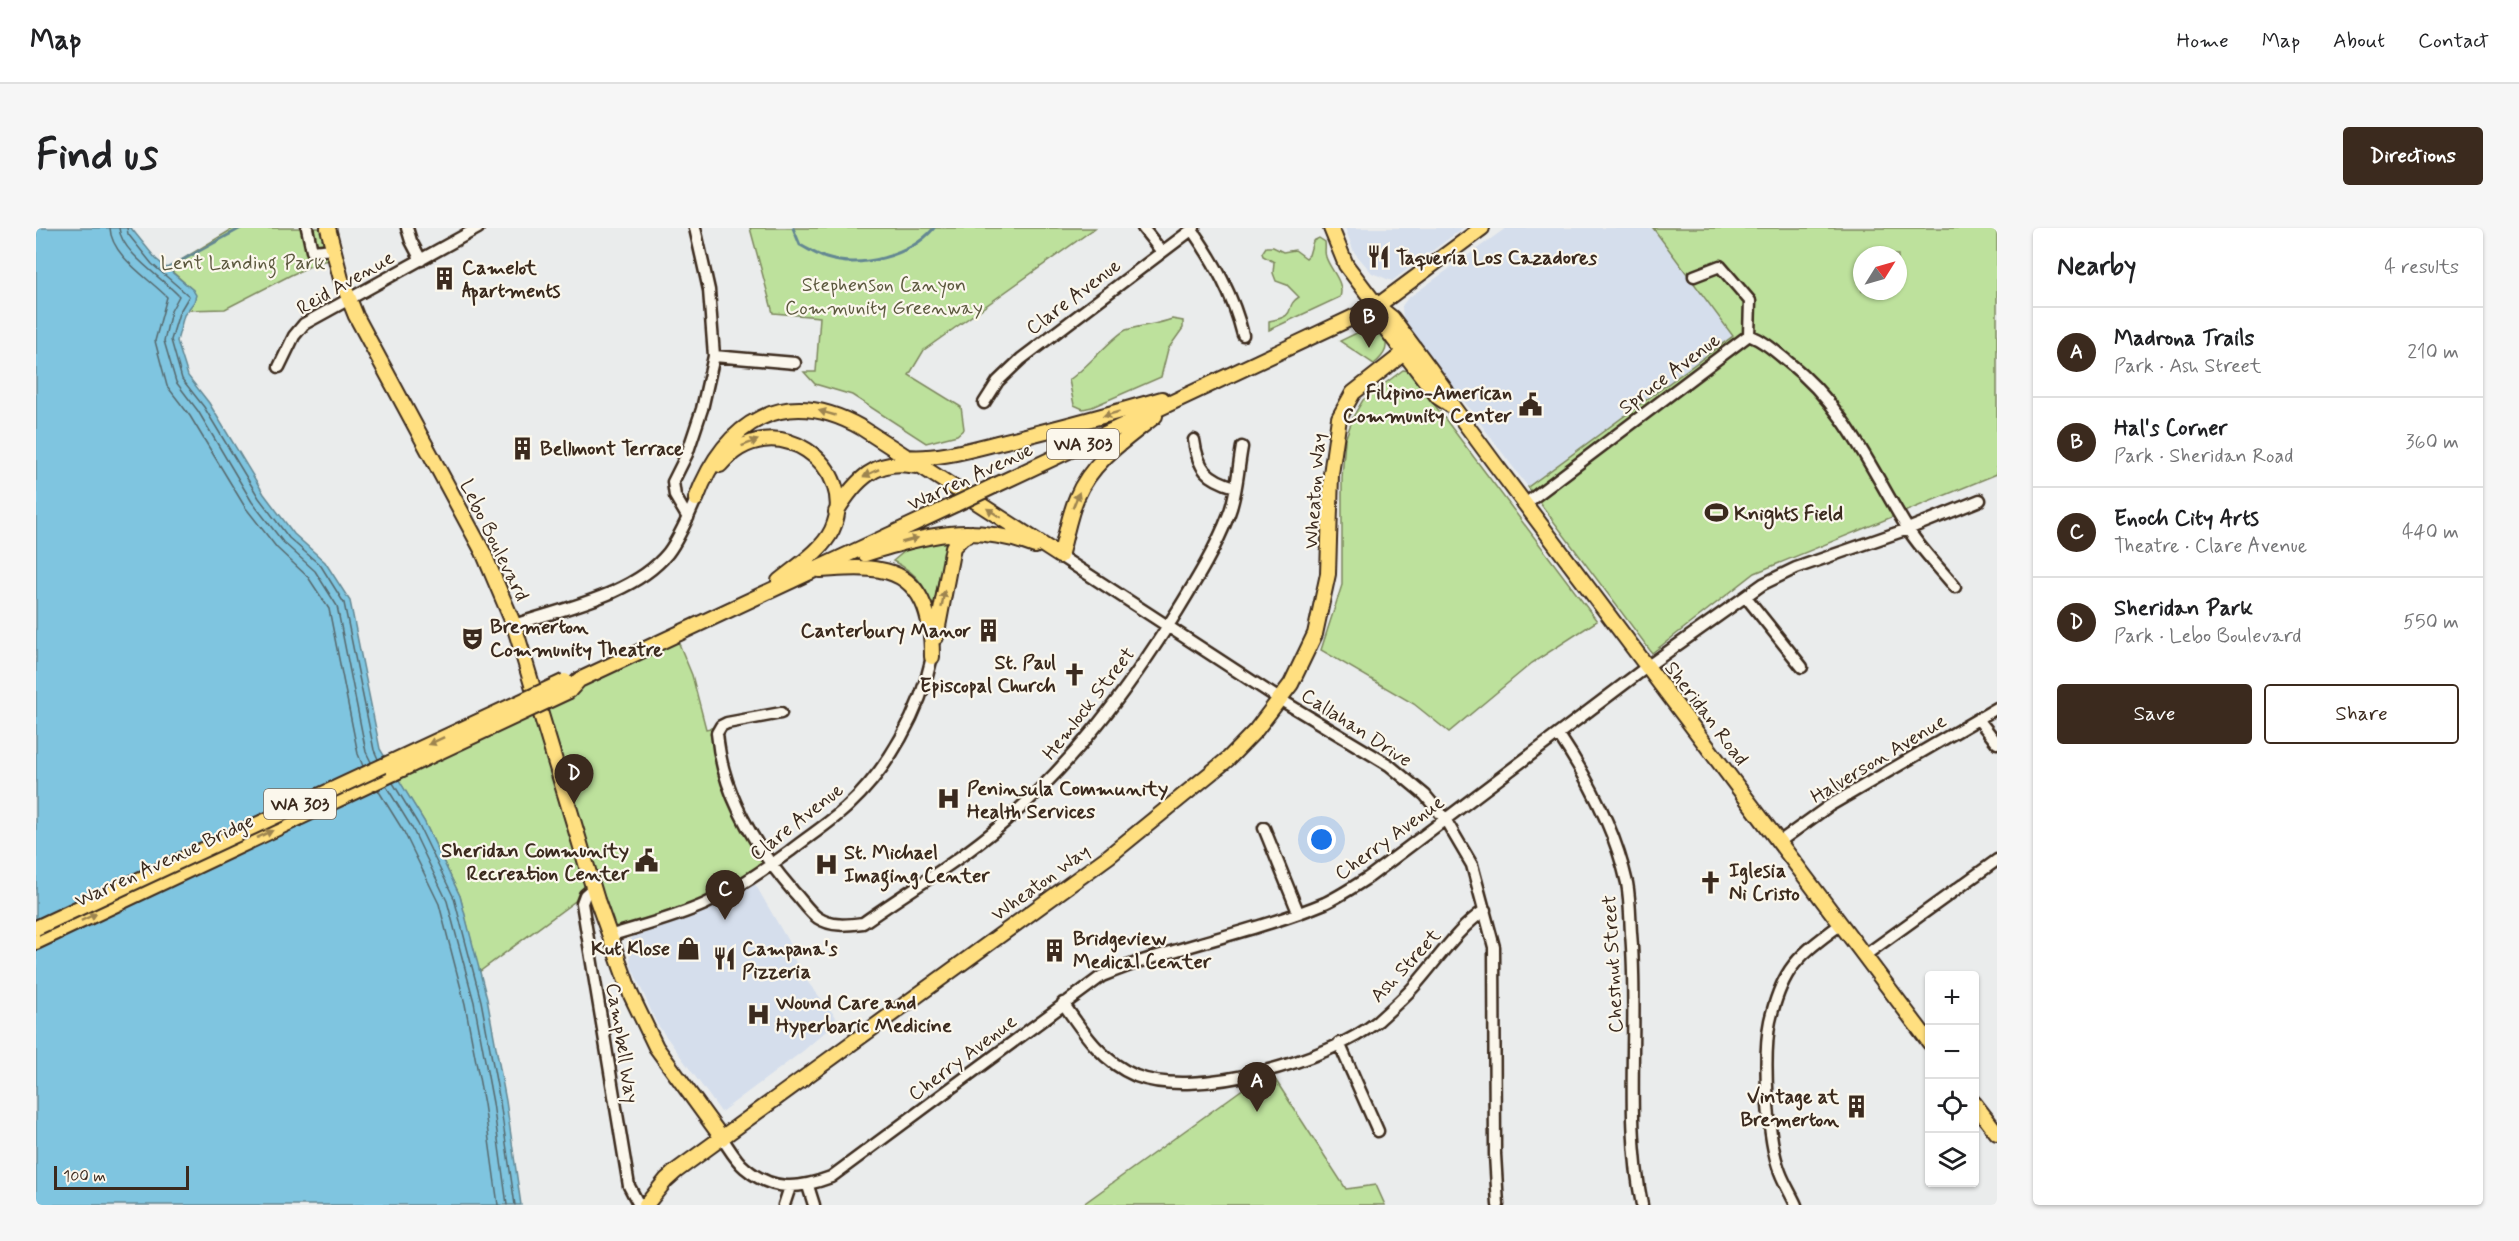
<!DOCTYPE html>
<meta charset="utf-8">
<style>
:root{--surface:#fff;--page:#f6f6f6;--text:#202124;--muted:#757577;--line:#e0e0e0;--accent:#3b2a1e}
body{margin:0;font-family:Mynerve,sans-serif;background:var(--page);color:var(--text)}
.controls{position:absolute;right:18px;bottom:18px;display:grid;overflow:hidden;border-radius:6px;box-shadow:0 2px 4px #0004}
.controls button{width:54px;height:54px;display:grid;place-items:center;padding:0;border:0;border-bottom:2px solid var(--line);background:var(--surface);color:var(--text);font:30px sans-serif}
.compass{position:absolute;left:1817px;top:18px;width:54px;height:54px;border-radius:50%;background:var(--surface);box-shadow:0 2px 4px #0004;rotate:53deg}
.scale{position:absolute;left:18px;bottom:15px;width:135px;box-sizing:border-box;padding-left:6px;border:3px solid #3b2a1e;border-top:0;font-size:16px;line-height:21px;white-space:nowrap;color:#3b2a1e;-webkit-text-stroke:4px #fbf7ec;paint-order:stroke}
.you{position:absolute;left:1286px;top:612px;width:21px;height:21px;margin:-15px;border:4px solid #fff;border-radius:50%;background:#1a73e8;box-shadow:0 0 0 9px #1a73e833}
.badge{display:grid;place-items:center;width:39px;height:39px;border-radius:50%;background:var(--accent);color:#fff;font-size:20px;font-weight:700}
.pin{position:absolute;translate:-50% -50px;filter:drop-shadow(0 2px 3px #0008)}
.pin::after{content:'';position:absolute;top:32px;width:21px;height:18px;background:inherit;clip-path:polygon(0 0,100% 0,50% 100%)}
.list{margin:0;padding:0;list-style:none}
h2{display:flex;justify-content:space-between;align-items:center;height:78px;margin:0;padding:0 24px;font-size:26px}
h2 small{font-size:20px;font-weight:400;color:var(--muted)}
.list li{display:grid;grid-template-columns:39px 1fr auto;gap:18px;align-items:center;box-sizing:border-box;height:90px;padding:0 24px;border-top:2px solid var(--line)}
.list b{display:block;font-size:22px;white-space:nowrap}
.list p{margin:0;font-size:20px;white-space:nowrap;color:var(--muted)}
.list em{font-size:20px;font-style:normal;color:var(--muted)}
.actions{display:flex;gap:12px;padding:18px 24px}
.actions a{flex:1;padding:14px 0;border:2px solid var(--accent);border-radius:6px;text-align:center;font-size:21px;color:var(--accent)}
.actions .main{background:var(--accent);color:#fff}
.icon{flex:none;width:33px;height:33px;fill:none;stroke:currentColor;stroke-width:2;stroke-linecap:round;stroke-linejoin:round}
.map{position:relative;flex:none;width:1961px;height:977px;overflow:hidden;border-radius:6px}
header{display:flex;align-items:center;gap:36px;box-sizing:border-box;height:84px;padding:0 30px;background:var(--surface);border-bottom:2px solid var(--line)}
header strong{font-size:28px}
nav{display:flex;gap:33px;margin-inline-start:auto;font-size:21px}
.intro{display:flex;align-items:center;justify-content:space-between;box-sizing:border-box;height:144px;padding:0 36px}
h1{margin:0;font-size:42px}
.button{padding:15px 27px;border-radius:6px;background:var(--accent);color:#fff;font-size:21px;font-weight:700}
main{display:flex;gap:36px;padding:0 36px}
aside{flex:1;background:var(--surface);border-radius:6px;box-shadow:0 2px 4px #0004}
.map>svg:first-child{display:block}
</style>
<header>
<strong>Map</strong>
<nav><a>Home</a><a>Map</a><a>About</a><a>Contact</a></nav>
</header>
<div class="intro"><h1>Find us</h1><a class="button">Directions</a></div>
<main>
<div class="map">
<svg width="1961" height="977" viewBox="0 0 1961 977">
<rect width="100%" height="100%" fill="#eaecec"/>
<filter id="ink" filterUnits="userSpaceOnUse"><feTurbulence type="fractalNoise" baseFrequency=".0167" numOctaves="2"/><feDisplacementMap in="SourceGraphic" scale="12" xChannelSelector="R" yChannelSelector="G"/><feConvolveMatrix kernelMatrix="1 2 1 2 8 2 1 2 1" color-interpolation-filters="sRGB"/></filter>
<g filter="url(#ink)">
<path fill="#d5deec" d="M1309 0H1427L1356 53 1336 45 1318 24Z
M1470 0H1617L1698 108 1492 259 1367 92 1366 78 1371 71Z
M719 656 756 720 761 741 800 789 796 798 767 823 685 884 621 796 595 738 592 714 598 708 660 685Z"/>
<path fill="#bde19c" stroke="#7c865d" stroke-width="1.5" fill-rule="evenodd" d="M198 0H292L299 31 283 34 255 47 189 81 151 82 158 74 157 62 132 40Z
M714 0H1059L888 122 873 147 925 179 928 201 921 207 890 215 816 167 779 156 768 144H780L784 89 737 85Z
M1617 0H1961V246L1719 345 1616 425 1492 259 1697 108ZM1826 27H1862V63H1826Z
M1283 10 1289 14C1290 20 1288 24 1290 29 1294 42 1309 54 1304 69L1233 102V93C1265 87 1246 80 1263 69L1251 57 1240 53 1237 45 1238 34 1227 28 1226 25 1230 19H1237L1247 24 1259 22 1270 30 1273 27 1277 13Z
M1136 91 1147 93V100L1132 121 1125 149 1056 179 1047 181 1038 177 1033 152C1050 141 1078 107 1090 102 1104 97 1121 97 1136 91Z
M1331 100 1346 104C1354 118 1350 126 1338 136L1304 113Z
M1367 142 1373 143 1561 393 1496 435 1413 504 1378 476 1285 422 1306 357V250L1309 212 1318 187 1327 172Z
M894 313H914L900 389C890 360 885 347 857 333L869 323Z
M639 406 656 447 670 501 685 498 681 505 696 565 734 637 704 658 573 708 557 660 443 744 424 668 388 593 358 545Z
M1233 842 1310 961 1340 957 1349 977H1046Z"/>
<path fill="#7fc5e0" stroke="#648792" stroke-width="1.5" d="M0 0H95L120 31 157 62 160 67 158 74 148 87 141 113 152 148 173 175 228 266 258 306 289 334 314 373 344 521 388 593 424 668 451 771 470 873 485 977H0Z"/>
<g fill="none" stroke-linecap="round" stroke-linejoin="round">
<path stroke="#56686c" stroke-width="1.5" d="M74 0C75 28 114 51 131 69L119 113 131 158 154 188 209 279 241 320 272 349 293 381 322 526 327 538
M83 0C85 25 128 51 143 68L135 83 128 113 140 154 162 183 216 274 247 314 279 343 301 378 330 524 335 534
M91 0 92 6 116 36 153 68 143 85 135 112 146 151 168 179 223 270 253 310 285 338 308 375 338 522 342 531
M357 555 382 596 418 670 445 773 464 874 479 977
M350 558 376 600 411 673 438 774 457 875 471 977
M342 562 368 604 403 676 429 776 448 876 462 977"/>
<path stroke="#648792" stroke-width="3" d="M757 0 764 17C772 21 781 27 790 30 825 41 874 28 898 0
M132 40 205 0"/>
<defs>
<path id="minor" d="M271 0 276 23 297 21
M371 0 375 13 385 32
M1107 0 1126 24
M1156 2C1179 35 1197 67 1207 107
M1713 107C1728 113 1739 123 1751 133 1810 180 1832 236 1870 298 1883 320 1903 339 1919 359
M678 128 759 135
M243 139 258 108 268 96 442 0
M948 175 962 153 985 131 1158 0
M1158 212C1162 241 1171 251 1199 259
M1489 276 1713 107 1714 73 1684 38 1658 48
M652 290 639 268 637 254 651 226 666 181 678 128 673 62 659 0
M1024 328 1245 472 1353 537 1389 567 1409 591 1436 637 1458 719 1459 926 1462 977
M1710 369 1766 439
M478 397C528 380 598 367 632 325 644 309 652 289 660 271
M745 485 691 495 685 498 681 505C686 565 719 619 757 663 765 671 773 684 782 690 796 699 811 697 827 695 872 663 922 634 964 598 1036 537 1092 462 1142 382 1161 351 1180 320 1193 286 1201 266 1202 240 1206 219
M1942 491 1961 515
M1523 507C1553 552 1579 602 1591 655 1594 671 1594 689 1595 705 1603 795 1588 888 1606 977
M1228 600 1262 684
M1743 614 1793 578 1961 480
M557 660 549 667 546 675 593 958 603 977
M573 708C605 698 638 690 669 676 699 662 727 643 754 623 773 608 794 595 812 578 853 540 884 484 896 429
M1828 728 1961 632
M1027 775C1047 804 1066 834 1100 848 1160 871 1293 833 1342 793 1355 781 1370 768 1381 755 1403 730 1421 701 1449 682
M1303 815 1342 903
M686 910C693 920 700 933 709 940 737 964 763 961 795 949L1066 748C1138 718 1217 705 1289 675 1304 668 1319 658 1333 649L1612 438 1727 356 1760 340 1872 301 1944 272
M772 958 778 977
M748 977 754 959
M1760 977C1755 966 1748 955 1744 944 1731 912 1727 827 1734 793 1738 776 1744 757 1754 742 1767 723 1787 710 1805 696"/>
<path id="major" d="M292 0 305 51 320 88 447 324 478 397 561 672 595 767 620 819 686 910
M1295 0 1310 37 1341 78 1356 90 1394 141 1410 163 1417 179 1459 236 1894 815
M1341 78 1347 97 1402 169 1417 179
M870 229C899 232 933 222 961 215 1016 202 1071 187 1126 171
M684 237C737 174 825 239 796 302 786 323 761 338 743 353
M958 258 1341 78 1446 0
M660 271C689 193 749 156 826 200L1024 328
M800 284C819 253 840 229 880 238
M829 326C892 307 935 294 999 318
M1024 328C1030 308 1033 287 1041 269 1056 233 1089 212 1119 188
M783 342C803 341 825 338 844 342 888 349 896 391 896 429
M900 409 917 319 927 309 936 305
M533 463 543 452 920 276
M0 714 358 545
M1938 875 1961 905
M610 977 630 952 640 943 1073 628 1192 531 1220 502 1255 456 1279 406 1292 346 1295 246 1303 190 1317 165 1368 125"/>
</defs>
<use href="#minor" stroke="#3b2a1e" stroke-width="15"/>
<use href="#major" stroke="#3b2a1e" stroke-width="18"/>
<use href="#minor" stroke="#fbf7ec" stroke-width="10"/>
<use href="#major" stroke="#ffdf80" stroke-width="14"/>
<defs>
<path id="major-bridge" d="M920 276 958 258
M358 545 533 463
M0 700 529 453"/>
</defs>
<use href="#major-bridge" stroke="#3b2a1e" stroke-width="18" stroke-linecap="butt"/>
<use href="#major-bridge" stroke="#ffdf80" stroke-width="14"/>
</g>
<defs><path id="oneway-solid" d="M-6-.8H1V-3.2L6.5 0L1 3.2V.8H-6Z" transform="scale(1.5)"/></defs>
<g fill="#9d844f">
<use href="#oneway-solid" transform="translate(791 185) rotate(-164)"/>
<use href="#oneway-solid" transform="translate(1075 186) rotate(164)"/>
<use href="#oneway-solid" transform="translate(714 215) rotate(-21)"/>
<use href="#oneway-solid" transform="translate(835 245) rotate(154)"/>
<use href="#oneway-solid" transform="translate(1040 272) rotate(-68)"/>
<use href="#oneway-solid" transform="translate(958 285) rotate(-147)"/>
<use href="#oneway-solid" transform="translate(874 312) rotate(-15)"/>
<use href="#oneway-solid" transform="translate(907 371) rotate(-80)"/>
<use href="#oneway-solid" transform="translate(400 513) rotate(155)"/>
<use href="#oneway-solid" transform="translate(229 606) rotate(-25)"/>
<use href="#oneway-solid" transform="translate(53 689) rotate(-25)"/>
</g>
</g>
<defs>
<symbol id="restaurant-bare" viewBox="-9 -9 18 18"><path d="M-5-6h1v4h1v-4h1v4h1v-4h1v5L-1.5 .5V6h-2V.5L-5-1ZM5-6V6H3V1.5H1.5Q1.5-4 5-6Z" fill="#3b2a1e" stroke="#fbf7ec" stroke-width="2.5" paint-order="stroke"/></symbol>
<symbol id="building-bare" viewBox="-9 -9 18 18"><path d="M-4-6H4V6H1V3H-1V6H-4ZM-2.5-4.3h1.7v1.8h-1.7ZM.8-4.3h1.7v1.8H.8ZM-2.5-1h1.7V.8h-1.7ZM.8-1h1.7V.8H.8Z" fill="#3b2a1e" stroke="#fbf7ec" stroke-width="2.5" paint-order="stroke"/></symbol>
<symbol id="civic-bare" viewBox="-9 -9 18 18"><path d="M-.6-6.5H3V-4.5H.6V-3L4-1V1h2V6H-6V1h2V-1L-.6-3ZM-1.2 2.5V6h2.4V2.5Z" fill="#3b2a1e" stroke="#fbf7ec" stroke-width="2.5" paint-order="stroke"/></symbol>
<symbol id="stadium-bare" viewBox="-9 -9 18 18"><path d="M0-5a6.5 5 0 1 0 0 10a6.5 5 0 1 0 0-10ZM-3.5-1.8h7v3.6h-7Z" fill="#3b2a1e" stroke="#fbf7ec" stroke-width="2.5" paint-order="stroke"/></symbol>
<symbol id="theatre-bare" viewBox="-9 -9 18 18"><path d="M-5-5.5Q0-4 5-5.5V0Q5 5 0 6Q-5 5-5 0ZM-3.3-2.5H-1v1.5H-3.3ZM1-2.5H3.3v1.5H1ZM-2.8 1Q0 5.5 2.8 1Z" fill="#3b2a1e" stroke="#fbf7ec" stroke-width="2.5" paint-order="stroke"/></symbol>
<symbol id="church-bare" viewBox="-9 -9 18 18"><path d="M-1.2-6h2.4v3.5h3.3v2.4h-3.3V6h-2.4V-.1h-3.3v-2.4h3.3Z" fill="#3b2a1e" stroke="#fbf7ec" stroke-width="2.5" paint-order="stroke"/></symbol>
<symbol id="hospital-bare" viewBox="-9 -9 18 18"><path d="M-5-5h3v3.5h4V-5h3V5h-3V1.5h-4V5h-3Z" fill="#3b2a1e" stroke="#fbf7ec" stroke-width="2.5" paint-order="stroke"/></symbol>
<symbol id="shop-bare" viewBox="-9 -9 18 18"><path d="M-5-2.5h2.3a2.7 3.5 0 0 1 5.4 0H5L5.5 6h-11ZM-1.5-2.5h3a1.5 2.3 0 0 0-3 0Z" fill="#3b2a1e" stroke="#fbf7ec" stroke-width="2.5" paint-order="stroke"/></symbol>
</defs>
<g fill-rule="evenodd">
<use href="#restaurant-bare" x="1326" y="12" width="33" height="33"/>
<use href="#building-bare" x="392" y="34" width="33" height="33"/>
<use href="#civic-bare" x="1478" y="160" width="33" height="33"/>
<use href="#building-bare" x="470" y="204" width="33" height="33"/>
<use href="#stadium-bare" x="1664" y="268" width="33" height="33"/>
<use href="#building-bare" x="936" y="386" width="33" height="33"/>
<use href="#theatre-bare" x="420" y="394" width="33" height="33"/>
<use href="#church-bare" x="1022" y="430" width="33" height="33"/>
<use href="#hospital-bare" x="896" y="554" width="33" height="33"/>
<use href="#civic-bare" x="594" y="616" width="33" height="33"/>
<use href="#hospital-bare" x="774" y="620" width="33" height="33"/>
<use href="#church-bare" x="1658" y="638" width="33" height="33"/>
<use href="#shop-bare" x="636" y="704" width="33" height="33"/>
<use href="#building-bare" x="1002" y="706" width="33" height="33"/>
<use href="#restaurant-bare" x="672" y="714" width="33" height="33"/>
<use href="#hospital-bare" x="706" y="770" width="33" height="33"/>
<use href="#building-bare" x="1804" y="862" width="33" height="33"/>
</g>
<g text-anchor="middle" stroke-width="4.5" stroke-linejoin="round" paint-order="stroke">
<g fill="#fbf7ec" stroke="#75685c" stroke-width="1.5">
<rect x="1011" y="201" width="72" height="30" rx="4.5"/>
<rect x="228" y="561" width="72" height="30" rx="4.5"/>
</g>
<g font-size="18" font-weight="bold" fill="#3b2a1e">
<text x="1047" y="222">WA 303</text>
<text x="264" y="582">WA 303</text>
</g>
<g font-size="20" font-weight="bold" fill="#3b2a1e" stroke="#fbf7ec" text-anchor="start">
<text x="1360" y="36">Taquería Los Cazadores</text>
<text x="426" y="46">Camelot<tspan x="426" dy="23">Apartments</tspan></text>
<text x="1476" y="171" text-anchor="end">Filipino-American<tspan x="1476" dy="23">Community Center</tspan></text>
<text x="504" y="227">Bellmont Terrace</text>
<text x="1698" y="292">Knights Field</text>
<text x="454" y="405">Bremerton<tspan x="454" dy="23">Community Theatre</tspan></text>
<text x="935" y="409" text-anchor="end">Canterbury Manor</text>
<text x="1020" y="441" text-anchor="end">St. Paul<tspan x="1020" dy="23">Episcopal Church</tspan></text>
<text x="931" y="567">Peninsula Community<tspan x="931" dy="23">Health Services</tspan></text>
<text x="593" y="629" text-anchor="end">Sheridan Community<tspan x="593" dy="23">Recreation Center</tspan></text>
<text x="808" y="631">St. Michael<tspan x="808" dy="23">Imaging Center</tspan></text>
<text x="1693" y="649">Iglesia<tspan x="1693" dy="23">Ni Cristo</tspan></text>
<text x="1037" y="717">Bridgeview<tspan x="1037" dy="23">Medical Center</tspan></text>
<text x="634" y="727" text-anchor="end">Kut Klose</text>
<text x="706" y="727">Campana's<tspan x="706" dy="23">Pizzeria</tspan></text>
<text x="740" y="781">Wound Care and<tspan x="740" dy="23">Hyperbaric Medicine</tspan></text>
<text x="1803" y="875" text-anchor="end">Vintage at<tspan x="1803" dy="23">Bremerton</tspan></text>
</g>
<g font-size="20" fill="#5c583e" stroke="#fbf7ec">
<text x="207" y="41">Lent Landing Park</text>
<text x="848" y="63">Stephenson Canyon<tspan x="848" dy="23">Community Greenway</tspan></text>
</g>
<g font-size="20" fill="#3b2a1e" stroke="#fbf7ec">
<text transform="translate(309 54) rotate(-30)" y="7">Reid Avenue</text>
<text transform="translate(1037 68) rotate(-37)" y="7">Clare Avenue</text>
<text transform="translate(1633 145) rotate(-37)" y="7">Spruce Avenue</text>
<text transform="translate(934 248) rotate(-25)" y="7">Warren Avenue</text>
<text transform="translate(1278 263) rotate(-86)" y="7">Wheaton Way</text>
<text transform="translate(459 312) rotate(64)" y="7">Lebo Boulevard</text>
<text transform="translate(1052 475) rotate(-52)" y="7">Hemlock Street</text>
<text transform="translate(1671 485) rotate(53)" y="7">Sheridan Road</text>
<text transform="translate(1321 499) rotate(33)" y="7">Callahan Drive</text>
<text transform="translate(1842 530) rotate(-31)" y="7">Halverson Avenue</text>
<text transform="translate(760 593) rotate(-38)" y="7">Clare Avenue</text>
<text transform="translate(1353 609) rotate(-36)" y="7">Cherry Avenue</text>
<text transform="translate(128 632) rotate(-25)" y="7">Warren Avenue Bridge</text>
<text transform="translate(1004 654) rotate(-36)" y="7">Wheaton Way</text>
<text transform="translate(1576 736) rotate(-93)" y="7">Chestnut Street</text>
<text transform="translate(1369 737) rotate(-47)" y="7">Ash Street</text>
<text transform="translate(587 815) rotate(81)" y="7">Campbell Way</text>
<text transform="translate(926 829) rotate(-37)" y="7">Cherry Avenue</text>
</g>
</g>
</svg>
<div class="controls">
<button>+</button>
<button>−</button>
<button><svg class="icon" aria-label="locate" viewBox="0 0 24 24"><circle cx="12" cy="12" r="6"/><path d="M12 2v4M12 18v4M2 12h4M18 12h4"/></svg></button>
<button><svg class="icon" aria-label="layers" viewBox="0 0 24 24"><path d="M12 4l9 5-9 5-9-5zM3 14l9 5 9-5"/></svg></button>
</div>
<svg class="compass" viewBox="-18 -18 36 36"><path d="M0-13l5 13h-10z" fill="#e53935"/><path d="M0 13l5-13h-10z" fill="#757577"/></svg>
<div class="scale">100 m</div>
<div class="you"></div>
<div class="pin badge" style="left:1221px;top:884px">A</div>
<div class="pin badge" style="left:1333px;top:120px">B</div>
<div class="pin badge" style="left:689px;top:692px">C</div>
<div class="pin badge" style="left:538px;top:576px">D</div>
</div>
<aside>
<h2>Nearby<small>4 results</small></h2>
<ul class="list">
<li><span class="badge">A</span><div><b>Madrona Trails</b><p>Park · Ash Street</p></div><em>210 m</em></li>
<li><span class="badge">B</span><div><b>Hal's Corner</b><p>Park · Sheridan Road</p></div><em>360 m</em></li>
<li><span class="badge">C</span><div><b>Enoch City Arts</b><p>Theatre · Clare Avenue</p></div><em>440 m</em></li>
<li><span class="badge">D</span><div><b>Sheridan Park</b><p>Park · Lebo Boulevard</p></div><em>550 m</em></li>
</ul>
<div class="actions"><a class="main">Save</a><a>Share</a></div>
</aside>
</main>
